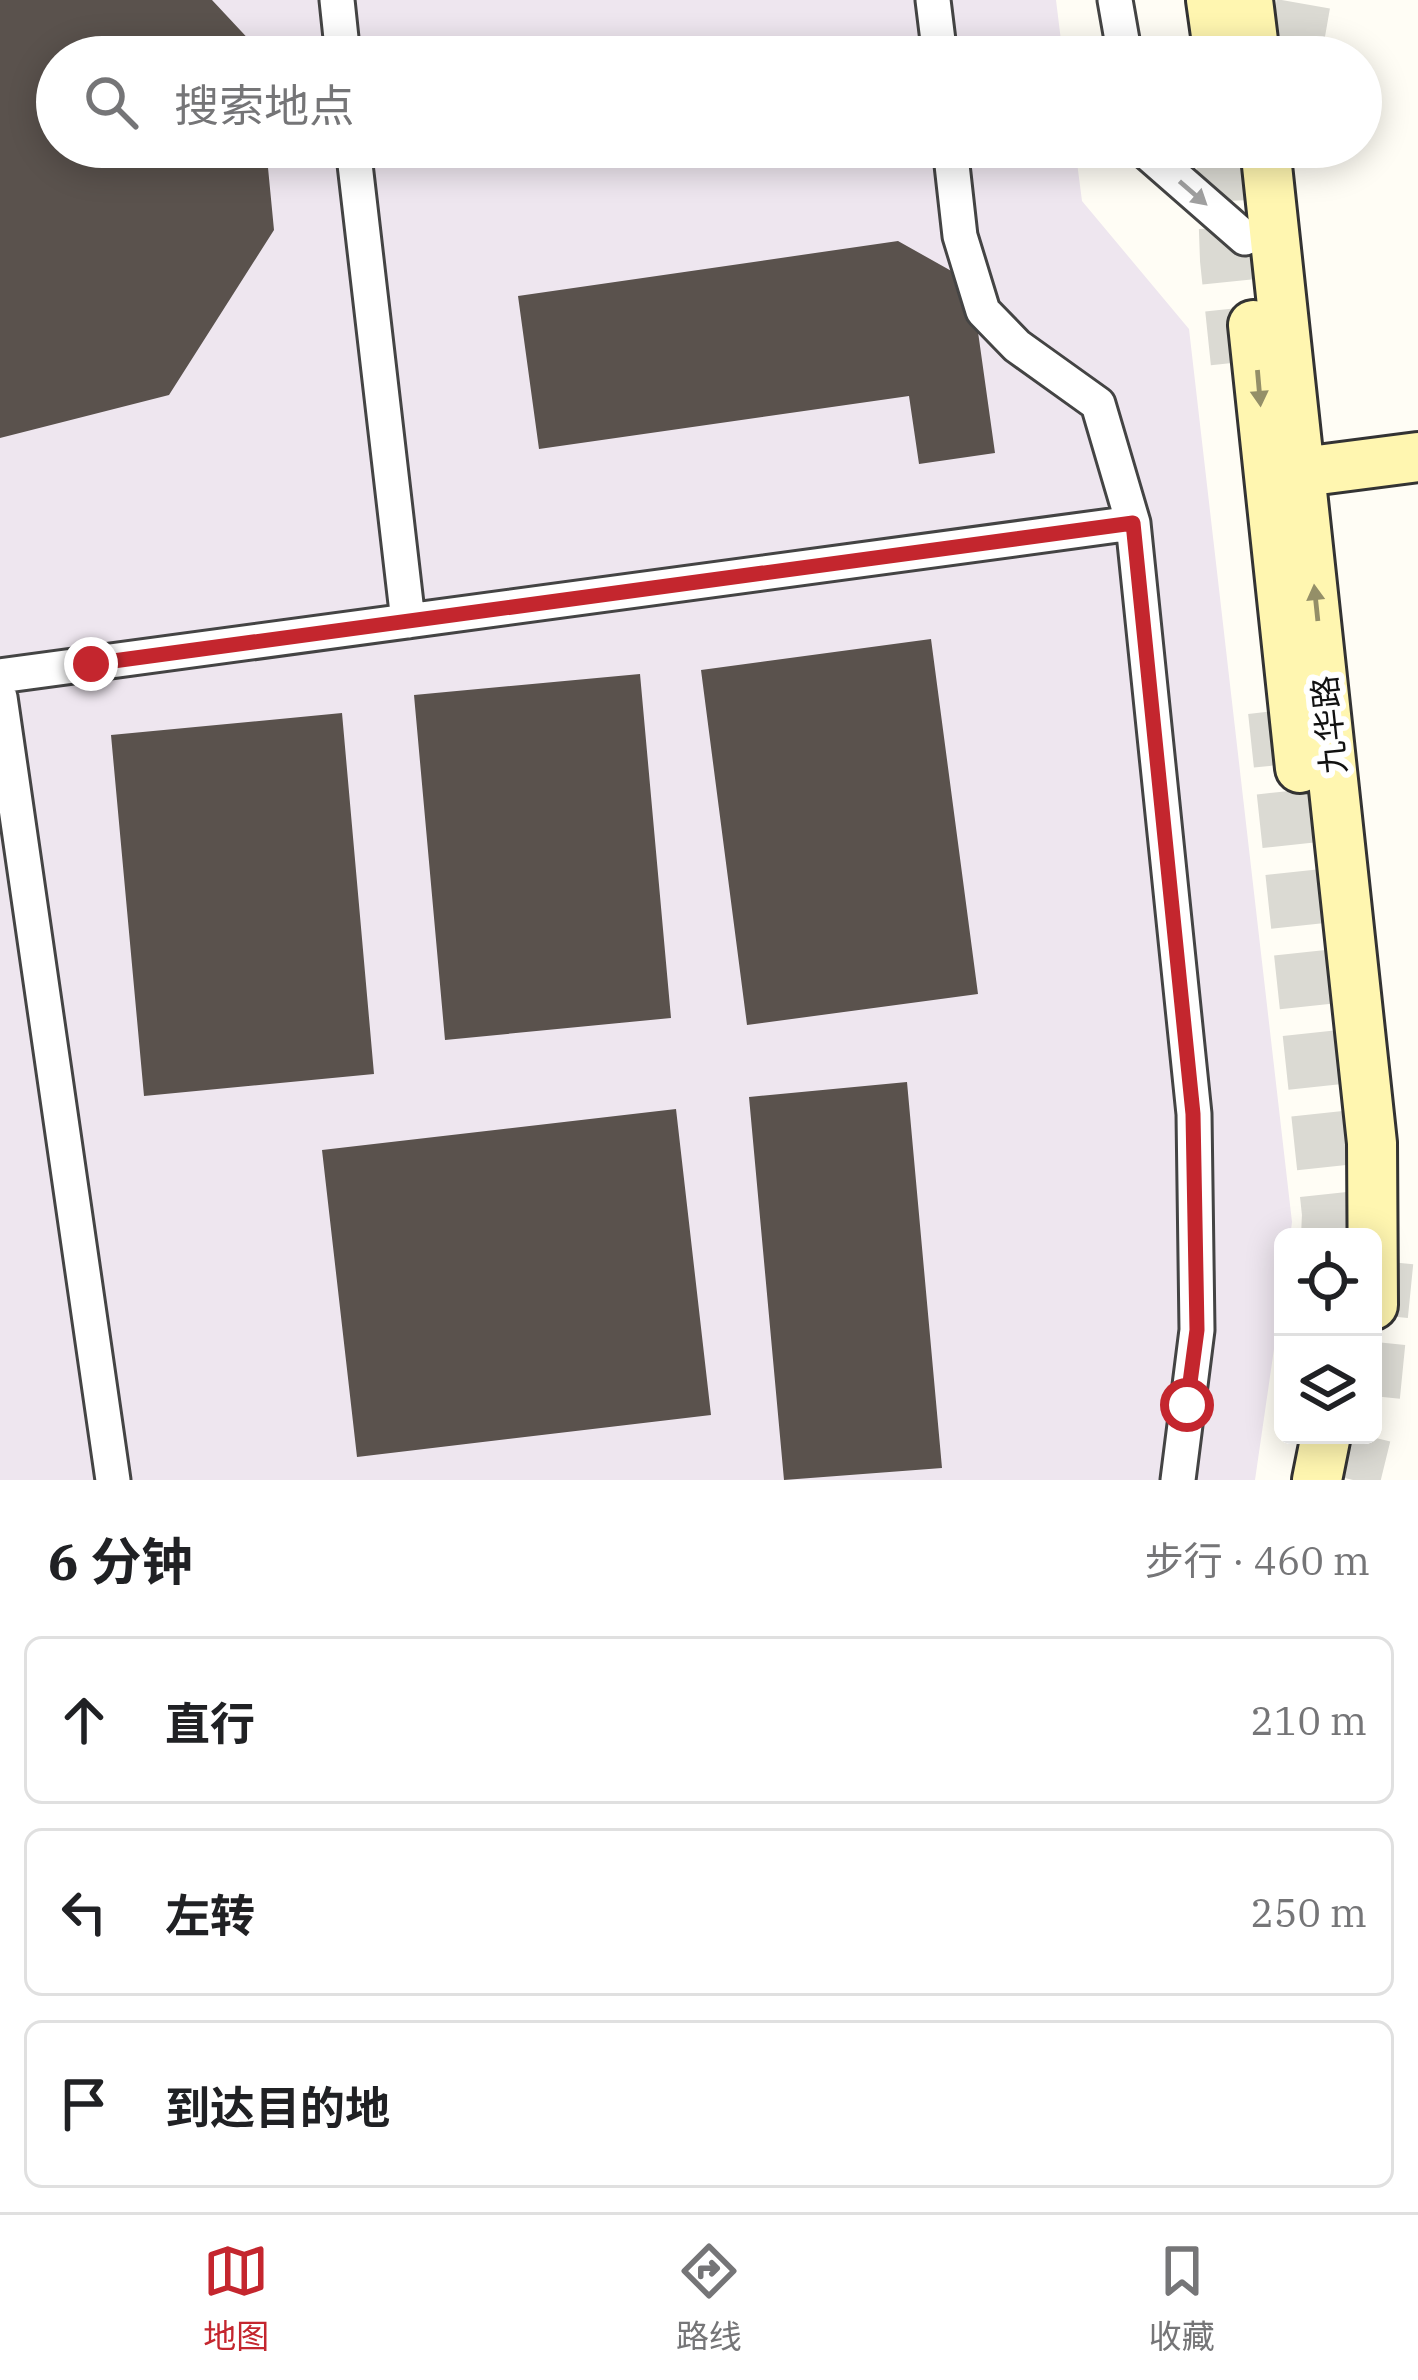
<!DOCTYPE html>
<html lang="zh">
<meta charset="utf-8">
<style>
:root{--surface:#fff;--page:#f2f2f2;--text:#202124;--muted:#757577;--line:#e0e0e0;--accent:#c4262e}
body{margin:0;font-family:"IBM Plex Serif","Noto Sans SC",serif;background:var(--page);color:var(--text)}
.controls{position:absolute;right:36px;bottom:36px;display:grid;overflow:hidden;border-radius:18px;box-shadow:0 6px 30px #0003}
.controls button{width:108px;height:108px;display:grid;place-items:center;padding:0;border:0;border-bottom:3px solid var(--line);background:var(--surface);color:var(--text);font:60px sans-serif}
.stop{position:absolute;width:36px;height:36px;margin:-27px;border:9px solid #c4262e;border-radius:50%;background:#fff}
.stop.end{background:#c4262e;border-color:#fff;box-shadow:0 3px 12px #0008}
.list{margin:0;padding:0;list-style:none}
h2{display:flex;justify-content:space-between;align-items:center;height:156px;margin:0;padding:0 48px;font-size:51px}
h2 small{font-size:39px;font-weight:400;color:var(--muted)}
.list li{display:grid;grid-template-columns:78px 1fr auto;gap:36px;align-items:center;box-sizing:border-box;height:168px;margin:0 24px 24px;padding:0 24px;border:3px solid var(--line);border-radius:18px}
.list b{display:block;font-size:45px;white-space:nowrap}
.list em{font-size:39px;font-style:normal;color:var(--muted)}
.icon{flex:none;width:66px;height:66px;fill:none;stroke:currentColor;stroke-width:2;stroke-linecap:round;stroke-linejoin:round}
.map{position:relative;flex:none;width:1418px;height:1480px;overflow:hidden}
.search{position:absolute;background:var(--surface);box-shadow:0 6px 30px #0003;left:36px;right:36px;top:36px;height:132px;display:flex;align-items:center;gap:30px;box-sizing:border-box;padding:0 42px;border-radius:66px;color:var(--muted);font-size:45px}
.sheet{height:732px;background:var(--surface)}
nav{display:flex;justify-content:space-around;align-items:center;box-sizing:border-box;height:168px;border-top:3px solid var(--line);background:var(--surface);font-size:33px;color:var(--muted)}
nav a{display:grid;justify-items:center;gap:6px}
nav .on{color:var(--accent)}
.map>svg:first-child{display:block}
</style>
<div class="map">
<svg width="1418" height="1480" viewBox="0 0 1418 1480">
<rect width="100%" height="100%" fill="#fffdf5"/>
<path fill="#eee6ef" d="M0 0H1056L1063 57H57V147H1075L1082 201 1189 329 1292 1222 1290 1237H1283V1287L1255 1480H0Z"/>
<path fill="#5a524d" d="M0 0H212L255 46 256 57H57V147H266L274 230 169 395 0 438Z
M898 241 971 282 995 453 919 464 909 396 539 449 518 296Z
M931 639 978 994 747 1025 701 670Z
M640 674 671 1018 445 1040 414 695Z
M342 713 374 1074 144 1096 111 735Z
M907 1082 942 1468 784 1480 749 1097Z
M676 1109 711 1415 357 1457 322 1150Z"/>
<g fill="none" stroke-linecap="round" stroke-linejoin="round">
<path stroke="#dbdad3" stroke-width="54" stroke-dasharray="54 27" stroke-linecap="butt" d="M1294 57 1304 0
M1223 147 1227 260 1240 384
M1275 711 1329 1214 1328 1237
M1373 1396 1387 1255
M1353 1480 1364 1435"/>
<defs>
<path id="street" d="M337 0 343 57
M933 0 940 57
M1115 0 1125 57
M353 147 408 621
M950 147 960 236 983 311 1017 346 1098 404 1133 523 1194 1114 1197 1330 1178 1480
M1141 147 1245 238
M0 676 1133 523
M0 697 113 1480"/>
<path id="secondary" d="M1211 0 1219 57
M1248 0 1255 57
M1265 147 1372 1143 1373 1305
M1253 325 1300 768
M1272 476 1418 457
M1317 1480 1326 1435"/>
</defs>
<use href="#street" stroke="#444" stroke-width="39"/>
<use href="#secondary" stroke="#333" stroke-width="54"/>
<use href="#street" stroke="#fff" stroke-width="33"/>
<use href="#secondary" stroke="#fff6b0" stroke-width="48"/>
</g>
<defs><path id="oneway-solid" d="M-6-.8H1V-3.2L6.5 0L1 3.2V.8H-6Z" transform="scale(3)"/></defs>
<use fill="#a0a0a0" href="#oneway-solid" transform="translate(1193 193) rotate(41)"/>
<g fill="#948f68">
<use href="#oneway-solid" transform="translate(1259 388) rotate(85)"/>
<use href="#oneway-solid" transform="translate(1316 603) rotate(-96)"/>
</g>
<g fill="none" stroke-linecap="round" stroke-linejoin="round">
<path stroke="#c4262e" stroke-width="15" d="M91 664 1133 523 1193 1114 1197 1330 1187 1405"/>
</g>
<g text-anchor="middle" stroke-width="12" stroke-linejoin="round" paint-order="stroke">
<g font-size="33" fill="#111" stroke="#fff">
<text transform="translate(1329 725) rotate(-96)" y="12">九华路</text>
</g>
</g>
</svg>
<div class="controls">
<button><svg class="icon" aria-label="locate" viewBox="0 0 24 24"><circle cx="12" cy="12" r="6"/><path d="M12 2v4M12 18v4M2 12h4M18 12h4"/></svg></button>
<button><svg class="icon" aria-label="layers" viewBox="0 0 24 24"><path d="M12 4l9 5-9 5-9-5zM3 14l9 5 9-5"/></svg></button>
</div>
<div class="stop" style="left:1187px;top:1405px"></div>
<div class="stop end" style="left:91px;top:664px"></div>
<div class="search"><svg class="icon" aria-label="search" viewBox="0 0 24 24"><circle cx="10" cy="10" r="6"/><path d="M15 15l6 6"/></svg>搜索地点</div>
</div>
<section class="sheet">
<h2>6 分钟<small>步行 · 460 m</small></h2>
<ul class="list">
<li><svg class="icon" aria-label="ahead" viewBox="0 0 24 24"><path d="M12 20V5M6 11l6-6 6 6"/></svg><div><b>直行</b></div><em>210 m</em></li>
<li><svg class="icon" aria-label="left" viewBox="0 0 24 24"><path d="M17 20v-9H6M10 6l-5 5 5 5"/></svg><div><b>左转</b></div><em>250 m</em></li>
<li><svg class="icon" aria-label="arrive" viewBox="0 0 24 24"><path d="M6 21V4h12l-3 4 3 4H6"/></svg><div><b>到达目的地</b></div></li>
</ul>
</section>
<nav>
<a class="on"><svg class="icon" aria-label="map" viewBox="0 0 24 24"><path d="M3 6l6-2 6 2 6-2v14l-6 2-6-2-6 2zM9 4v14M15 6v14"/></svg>地图</a>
<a><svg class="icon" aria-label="directions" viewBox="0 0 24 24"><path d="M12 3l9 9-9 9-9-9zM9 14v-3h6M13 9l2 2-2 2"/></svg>路线</a>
<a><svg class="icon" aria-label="saved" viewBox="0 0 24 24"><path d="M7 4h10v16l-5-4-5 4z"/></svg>收藏</a>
</nav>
